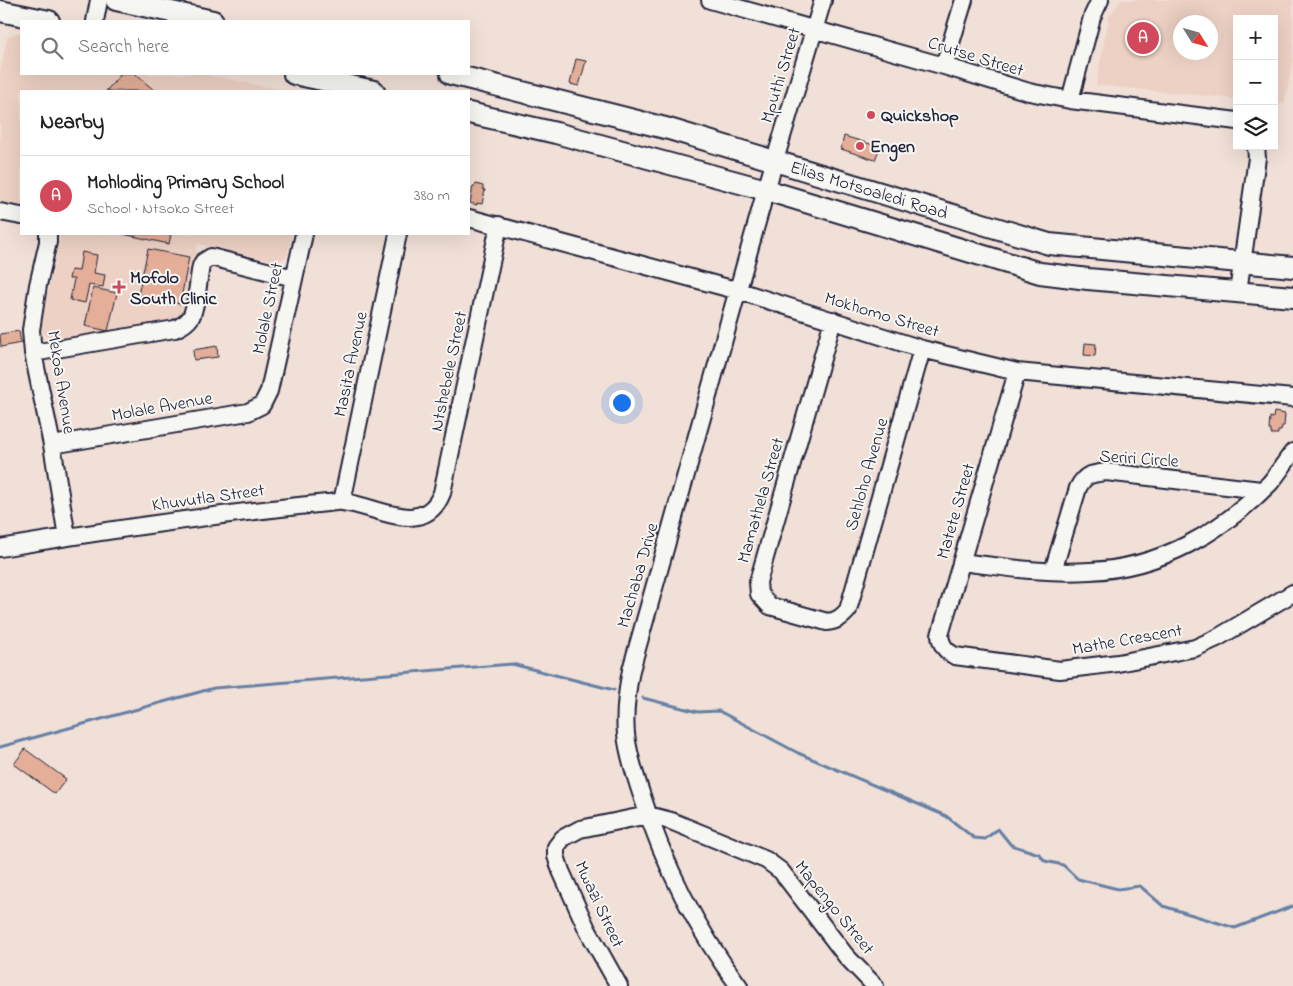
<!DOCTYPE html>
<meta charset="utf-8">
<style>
:root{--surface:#fff;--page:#f2f2f2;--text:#222;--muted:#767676;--line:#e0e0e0;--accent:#d1495b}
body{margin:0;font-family:"Indie Flower",sans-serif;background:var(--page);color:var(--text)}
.controls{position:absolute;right:15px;top:15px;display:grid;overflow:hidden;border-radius:0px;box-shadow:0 5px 20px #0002}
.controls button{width:45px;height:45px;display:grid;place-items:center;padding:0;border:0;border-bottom:1px solid var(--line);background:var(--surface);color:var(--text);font:25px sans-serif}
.compass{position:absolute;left:1173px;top:15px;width:45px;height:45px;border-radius:50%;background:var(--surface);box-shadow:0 5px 20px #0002;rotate:127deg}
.you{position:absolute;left:621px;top:402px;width:18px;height:18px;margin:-12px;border:4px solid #fff;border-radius:50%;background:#1a73e8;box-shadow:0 0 0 8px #1a73e833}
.badge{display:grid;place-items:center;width:32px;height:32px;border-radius:50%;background:var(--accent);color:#fff;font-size:16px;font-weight:700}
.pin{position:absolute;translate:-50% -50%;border:2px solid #fff;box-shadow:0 1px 5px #0006}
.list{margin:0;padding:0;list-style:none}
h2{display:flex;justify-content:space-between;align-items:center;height:65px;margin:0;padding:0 20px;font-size:21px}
h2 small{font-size:16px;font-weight:400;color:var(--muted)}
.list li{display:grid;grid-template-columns:32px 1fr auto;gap:15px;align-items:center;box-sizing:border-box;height:80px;padding:0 20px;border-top:1px solid var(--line)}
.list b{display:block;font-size:19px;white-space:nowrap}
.list p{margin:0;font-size:16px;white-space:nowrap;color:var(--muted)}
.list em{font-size:16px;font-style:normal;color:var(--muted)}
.icon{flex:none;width:28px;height:28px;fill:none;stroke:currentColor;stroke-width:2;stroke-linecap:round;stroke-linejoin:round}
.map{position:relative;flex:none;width:1293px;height:986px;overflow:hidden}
.search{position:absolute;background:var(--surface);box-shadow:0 5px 20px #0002;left:20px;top:20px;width:450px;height:55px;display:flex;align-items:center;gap:12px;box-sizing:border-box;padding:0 18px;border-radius:0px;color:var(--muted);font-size:19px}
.panel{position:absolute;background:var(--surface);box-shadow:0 5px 20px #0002;left:20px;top:90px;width:450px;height:145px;border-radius:0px}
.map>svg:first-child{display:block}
</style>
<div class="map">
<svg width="1293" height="986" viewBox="0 0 1293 986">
<rect width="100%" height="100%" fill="#f1e0d7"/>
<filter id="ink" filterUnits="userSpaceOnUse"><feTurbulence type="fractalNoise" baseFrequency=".02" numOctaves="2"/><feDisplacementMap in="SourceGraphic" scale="10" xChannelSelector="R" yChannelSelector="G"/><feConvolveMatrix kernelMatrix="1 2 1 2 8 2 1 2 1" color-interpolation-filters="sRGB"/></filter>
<g filter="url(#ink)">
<path fill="#edd1c4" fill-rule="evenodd" d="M1121 0H1293V61L1284 104 1274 103V19H1237V99L1096 85 1109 17ZM1180 22H1210V52H1180Z
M16 33 21 34V74H205L287 91H21V206L0 201V72L7 38Z
M61 234H292L287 256 278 262 198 244 183 311 177 320 53 341 43 334 41 324Z"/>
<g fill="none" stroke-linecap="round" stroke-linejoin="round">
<path stroke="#6580a5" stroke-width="3" d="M643 698 698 712 719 711 798 753 946 816 974 838 985 839 998 829 1011 845 1039 854 1045 861 1063 865 1078 879 1118 889 1140 886 1163 906 1235 928 1293 906
M0 747 214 688 512 664 614 690"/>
</g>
<path fill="#e4ae98" stroke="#22223b" d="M576 59 586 61 579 86 570 84Z
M121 74H135L155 91H106Z
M844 136 880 147 875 160 841 149Z
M476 184 483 186V189L485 190 482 204 477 203V205L470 203 473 186H475Z
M123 234H171L169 244Z
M148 249 189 257 180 304 138 295Z
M82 252 97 255 94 273 105 275 103 287 89 285 85 303 70 300 74 279H69L71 270 79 271Z
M93 288 117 293 108 331 85 326Z
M19 331 21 343 1 347 0 334Z
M1085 343 1096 344 1095 356 1084 355Z
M217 346 218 357 194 360 193 350Z
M1274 412 1285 414 1284 426H1282L1281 431H1278V434H1271V430H1269L1270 417 1273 418Z
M25 749 66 779 55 794 14 764Z"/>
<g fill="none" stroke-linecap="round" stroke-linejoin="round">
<defs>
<path id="minor" d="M710 0 944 66 1029 92 1070 100 1237 121
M95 21 99 0
M944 66 964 0
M1070 100 1092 17 1100 0
M0 212 21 216
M469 218 739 291 922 349 1017 372 1293 398
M48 234V242L38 285 31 330 33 353 52 445 67 537
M1238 292 1257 158 1256 146
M833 320 758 582 759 594 770 606 827 622C837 621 842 617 848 610L922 349
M33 353 175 329C182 326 187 323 191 317 197 305 198 280 201 266L203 262 211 257 294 278
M1017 372 940 635C941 645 945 651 955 656L1060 670 1118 663 1195 648 1217 638 1293 593
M52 445 248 412 262 405 269 391 304 234
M342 502 398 234
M0 548C108 530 218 514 327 503 332 503 337 501 342 502 376 505 424 539 442 493L499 225
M961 562C1003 567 1046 574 1090 571 1160 568 1222 532 1270 483 1278 474 1285 462 1293 452
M1053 571 1078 488C1085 474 1091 474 1106 472L1261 490
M619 986 587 929 561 871 556 856V847L563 838 580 829 648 815 671 821 766 860 781 871 846 956 875 986
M739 986C696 929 663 862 641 793 635 774 628 755 626 734 624 713 627 691 631 670L766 190 823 0"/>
<g id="major">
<path d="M116 0 213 21"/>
<path d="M0 11 49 21"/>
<path d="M294 74 374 91"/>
<path id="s1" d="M451 74 669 129 1049 244 1293 267"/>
<path d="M469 113 556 133 766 190 1040 273 1088 279 1293 297"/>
</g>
</defs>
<use href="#minor" stroke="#22223b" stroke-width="20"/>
<use href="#major" stroke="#22223b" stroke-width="24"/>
<use href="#minor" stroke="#f6f6f2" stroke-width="16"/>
<use href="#major" stroke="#f6f6f2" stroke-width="20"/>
</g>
</g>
<g fill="#d1495b" stroke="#f6f6f2" stroke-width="2">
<circle cx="871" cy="115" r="5"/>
<circle cx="860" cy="146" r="5"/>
<path d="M116.5 279.5h5v5h5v5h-5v5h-5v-5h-5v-5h5z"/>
</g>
<g text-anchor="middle" stroke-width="4" stroke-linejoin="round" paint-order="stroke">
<g font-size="18" fill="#22223b" stroke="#f6f6f2">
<text transform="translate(976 56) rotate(17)" y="6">Crutse Street</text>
<text transform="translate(780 75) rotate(-73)" y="6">Mputhi Street</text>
<text dy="6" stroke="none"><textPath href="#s1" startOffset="434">Elias Motsoaledi Road</textPath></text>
<text transform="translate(267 308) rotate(-78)" y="6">Molale Street</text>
<text transform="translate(882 314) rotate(17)" y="6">Mokhomo Street</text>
<text transform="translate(350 364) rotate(-78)" y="6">Masita Avenue</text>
<text transform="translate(448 371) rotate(-78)" y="6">Ntshebele Street</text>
<text transform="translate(62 382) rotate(81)" y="6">Mekoa Avenue</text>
<text transform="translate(162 406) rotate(-10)" y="6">Molale Avenue</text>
<text transform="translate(1139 458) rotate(4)" y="6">Seriri Circle</text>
<text transform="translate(866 474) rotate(-74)" y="6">Sehloho Avenue</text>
<text transform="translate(208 497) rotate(-8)" y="6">Khuvutla Street</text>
<text transform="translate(760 500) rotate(-74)" y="6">Mamathela Street</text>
<text transform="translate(955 511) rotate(-74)" y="6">Matete Street</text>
<text transform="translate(637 575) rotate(-74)" y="6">Machaba Drive</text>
<text transform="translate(1127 639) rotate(-10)" y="6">Mathe Crescent</text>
<text transform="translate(600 904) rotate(65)" y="6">Mwazi Street</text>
<text transform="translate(835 907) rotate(51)" y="6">Mapengo Street</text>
</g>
<g font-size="18" font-weight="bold" fill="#22223b" stroke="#f6f6f2" text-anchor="start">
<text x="881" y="121">Quickshop</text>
<text x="870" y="152">Engen</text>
<text x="130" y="283">Mofolo<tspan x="130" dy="21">South Clinic</tspan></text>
</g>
</g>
</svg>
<div class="controls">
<button>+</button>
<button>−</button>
<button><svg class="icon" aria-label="layers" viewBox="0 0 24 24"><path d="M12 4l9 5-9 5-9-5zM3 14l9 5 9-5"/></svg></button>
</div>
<svg class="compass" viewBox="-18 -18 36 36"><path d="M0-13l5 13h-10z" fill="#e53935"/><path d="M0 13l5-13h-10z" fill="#767676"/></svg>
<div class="you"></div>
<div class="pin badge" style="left:1143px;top:38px">A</div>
<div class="search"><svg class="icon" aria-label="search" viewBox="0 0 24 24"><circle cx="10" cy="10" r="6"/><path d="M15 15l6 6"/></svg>Search here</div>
<section class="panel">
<h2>Nearby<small></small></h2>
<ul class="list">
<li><span class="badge">A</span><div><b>Mohloding Primary School</b><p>School · Ntsoko Street</p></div><em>380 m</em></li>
</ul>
</section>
</div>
